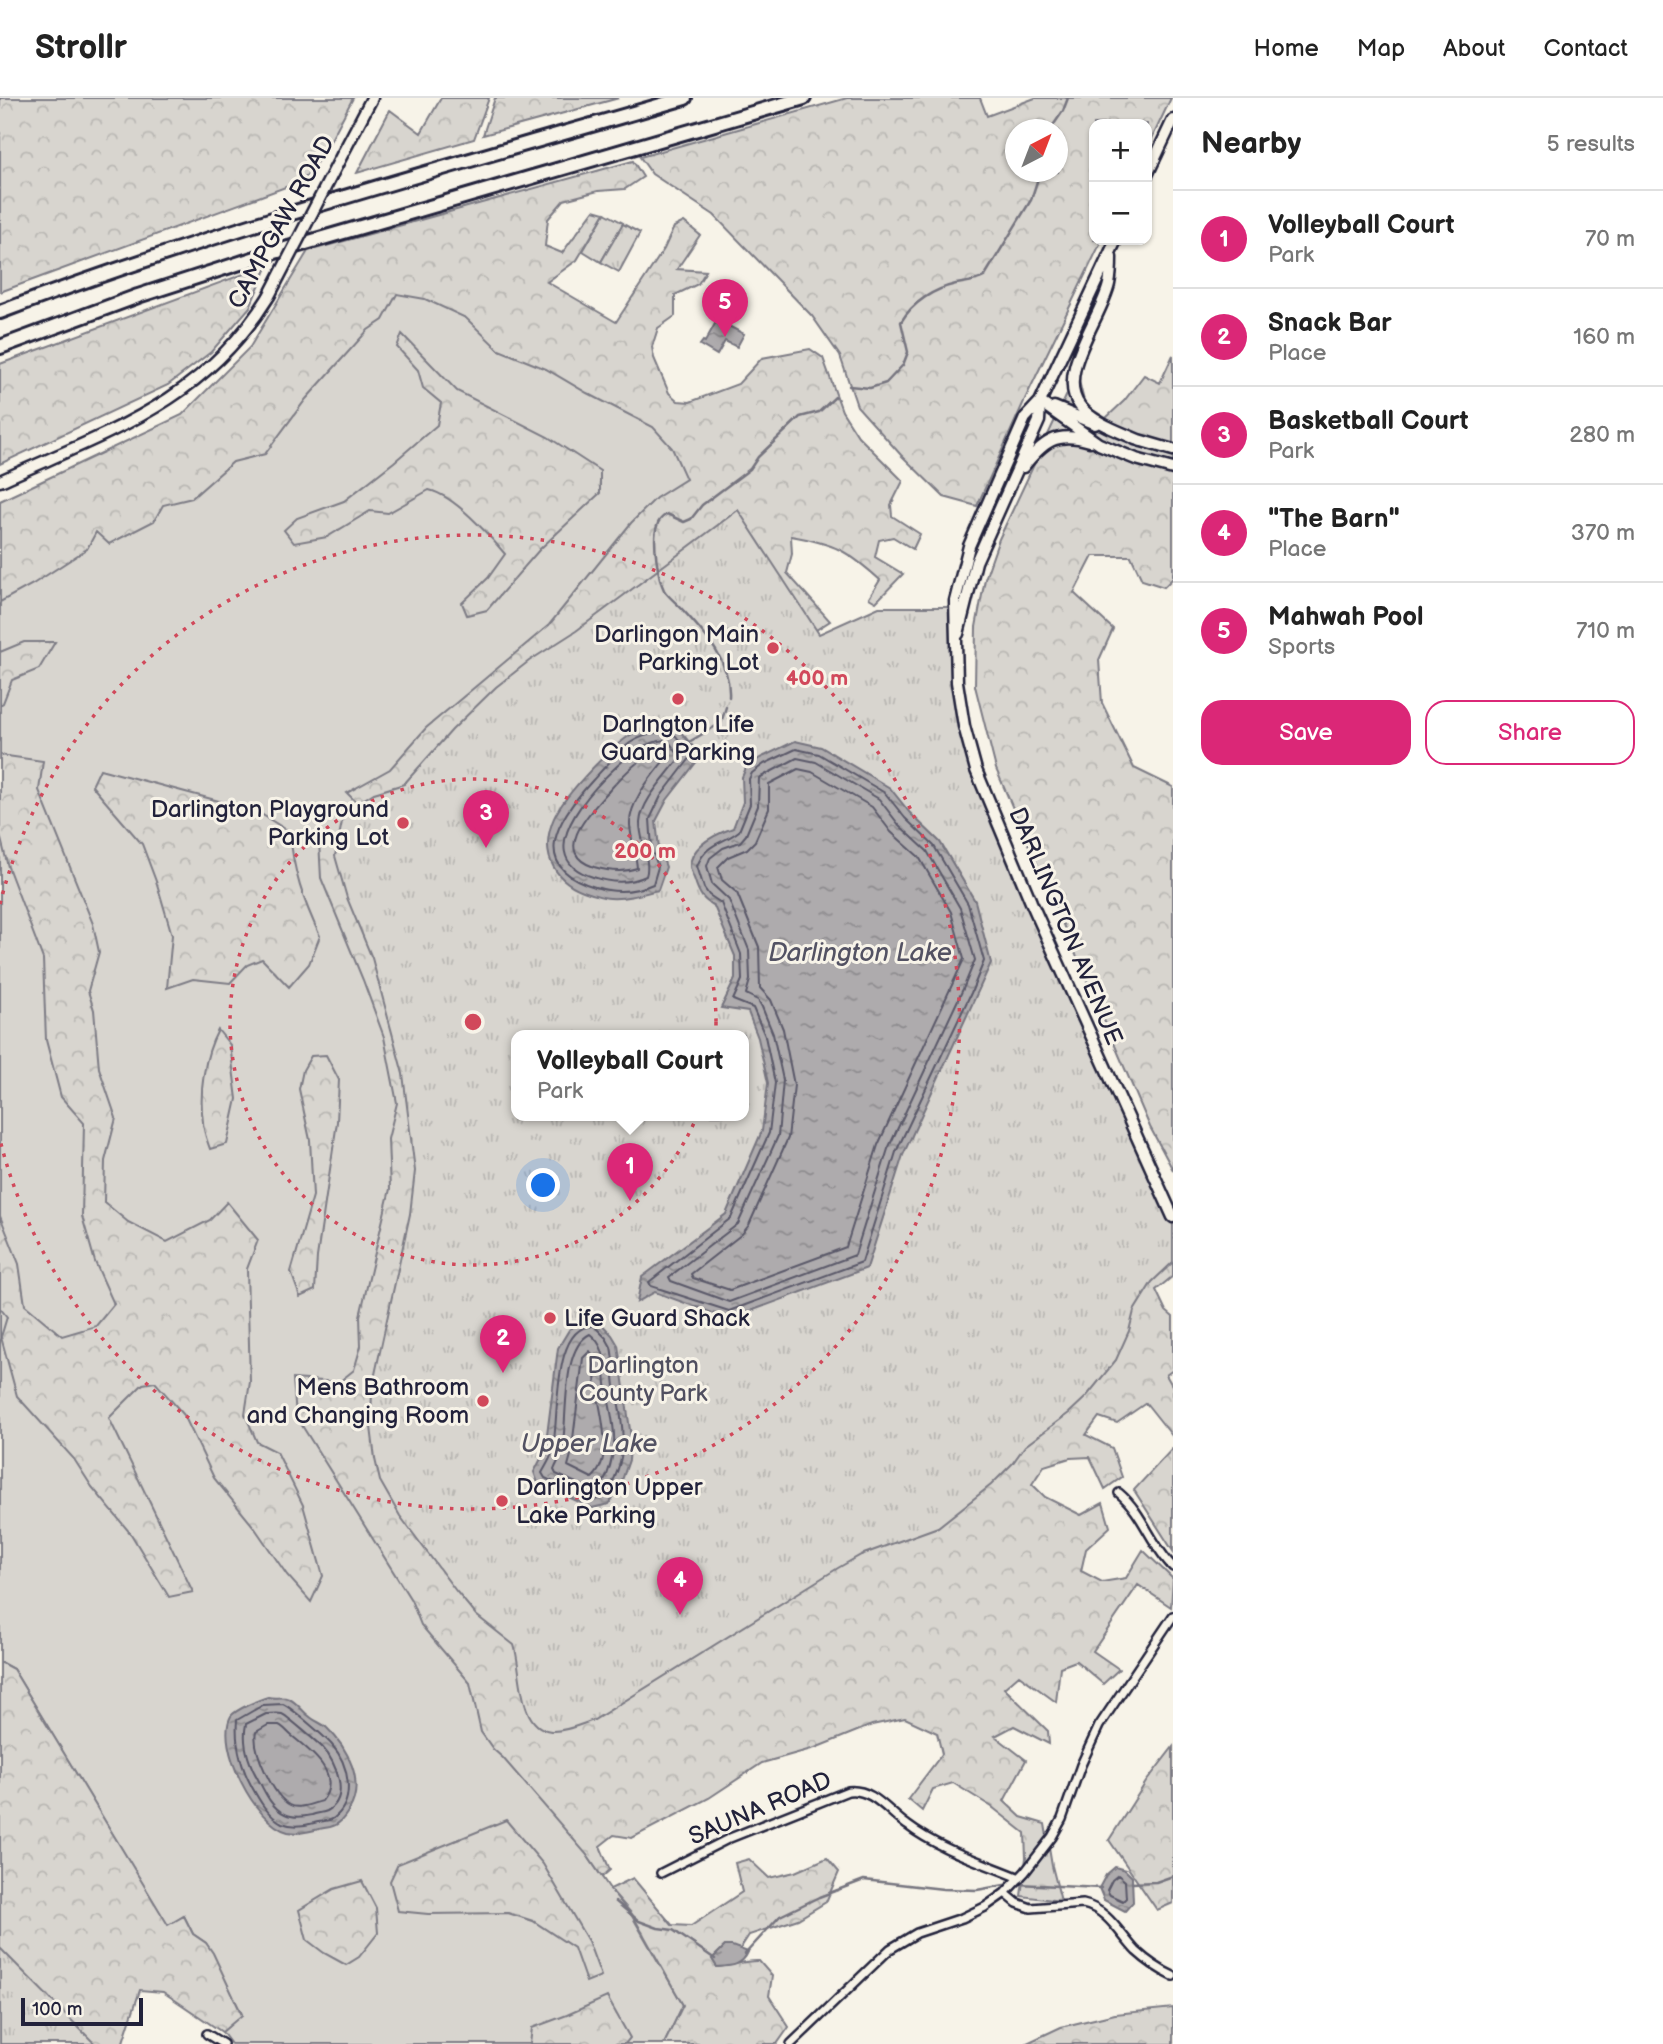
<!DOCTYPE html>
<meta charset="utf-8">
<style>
:root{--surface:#fff;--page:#f2f2f2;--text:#222;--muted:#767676;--line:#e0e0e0;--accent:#db2777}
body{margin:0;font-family:"Balsamiq Sans",sans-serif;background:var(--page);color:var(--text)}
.controls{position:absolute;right:21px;top:21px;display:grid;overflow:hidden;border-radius:14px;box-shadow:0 2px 5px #0004}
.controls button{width:63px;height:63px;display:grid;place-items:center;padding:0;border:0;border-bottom:2px solid var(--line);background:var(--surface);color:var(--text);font:35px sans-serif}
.compass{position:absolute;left:1005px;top:21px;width:63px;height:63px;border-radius:50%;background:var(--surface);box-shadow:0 2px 5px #0004;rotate:42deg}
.scale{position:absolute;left:21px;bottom:18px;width:122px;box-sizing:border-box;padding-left:7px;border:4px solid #22223b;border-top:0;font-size:19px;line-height:24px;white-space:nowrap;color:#22223b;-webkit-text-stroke:5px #f7f3e8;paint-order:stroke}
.you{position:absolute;left:544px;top:1088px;width:24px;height:24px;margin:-18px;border:5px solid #fff;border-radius:50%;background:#1a73e8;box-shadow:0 0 0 10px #1a73e833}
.badge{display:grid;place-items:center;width:46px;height:46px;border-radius:50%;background:var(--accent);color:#fff;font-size:23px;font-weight:700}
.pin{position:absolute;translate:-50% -58px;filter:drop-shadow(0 2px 4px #0008)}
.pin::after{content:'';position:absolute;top:37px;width:24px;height:21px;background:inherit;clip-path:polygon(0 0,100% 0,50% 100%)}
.popup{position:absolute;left:511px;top:932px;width:238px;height:91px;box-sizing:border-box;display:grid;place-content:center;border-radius:14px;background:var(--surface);filter:drop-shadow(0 2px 5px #0005);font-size:23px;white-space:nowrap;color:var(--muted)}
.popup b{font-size:26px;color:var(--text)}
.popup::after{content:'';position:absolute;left:50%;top:100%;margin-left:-14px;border:14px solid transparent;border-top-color:var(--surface)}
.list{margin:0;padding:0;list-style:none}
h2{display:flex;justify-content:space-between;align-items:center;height:91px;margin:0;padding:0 28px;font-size:30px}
h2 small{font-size:23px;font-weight:400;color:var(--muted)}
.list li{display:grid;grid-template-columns:46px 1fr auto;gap:21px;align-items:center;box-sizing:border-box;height:98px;padding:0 28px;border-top:2px solid var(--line)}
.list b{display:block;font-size:26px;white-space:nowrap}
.list p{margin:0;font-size:23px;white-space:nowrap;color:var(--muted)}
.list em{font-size:23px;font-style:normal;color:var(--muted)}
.actions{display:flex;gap:14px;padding:21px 28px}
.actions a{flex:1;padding:16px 0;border:2px solid var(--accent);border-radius:21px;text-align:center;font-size:24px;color:var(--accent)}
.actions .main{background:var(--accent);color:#fff}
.map{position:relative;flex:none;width:1173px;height:1946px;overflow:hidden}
header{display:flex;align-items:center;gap:42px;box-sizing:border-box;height:98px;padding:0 35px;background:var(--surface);border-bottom:2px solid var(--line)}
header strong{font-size:33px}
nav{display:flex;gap:38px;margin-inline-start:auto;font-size:24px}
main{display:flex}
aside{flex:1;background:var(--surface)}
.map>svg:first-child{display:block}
</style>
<header>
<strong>Strollr</strong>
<nav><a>Home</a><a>Map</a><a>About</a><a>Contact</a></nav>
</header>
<main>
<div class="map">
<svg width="1173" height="1946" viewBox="0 0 1173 1946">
<defs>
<pattern id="forest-crowns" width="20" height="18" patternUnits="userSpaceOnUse" patternTransform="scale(1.75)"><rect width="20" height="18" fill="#d8d5cf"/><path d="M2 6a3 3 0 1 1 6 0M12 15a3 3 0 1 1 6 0" fill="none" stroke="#b9b7b3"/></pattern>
<pattern id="park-tufts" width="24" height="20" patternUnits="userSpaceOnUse" patternTransform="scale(1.75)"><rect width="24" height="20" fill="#d8d5cf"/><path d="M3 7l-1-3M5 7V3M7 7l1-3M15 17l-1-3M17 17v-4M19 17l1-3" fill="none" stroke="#b9b7b3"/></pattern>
<pattern id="water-ripples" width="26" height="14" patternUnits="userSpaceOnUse" patternTransform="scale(1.75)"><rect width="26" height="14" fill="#aeabad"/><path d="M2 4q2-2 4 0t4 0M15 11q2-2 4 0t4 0" fill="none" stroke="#8d8b8e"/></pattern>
</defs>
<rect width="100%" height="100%" fill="#f7f3e8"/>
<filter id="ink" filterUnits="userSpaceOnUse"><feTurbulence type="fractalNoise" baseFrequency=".0143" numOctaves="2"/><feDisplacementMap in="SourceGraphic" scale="14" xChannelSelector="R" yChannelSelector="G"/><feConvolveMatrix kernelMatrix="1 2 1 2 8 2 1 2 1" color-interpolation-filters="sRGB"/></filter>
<g filter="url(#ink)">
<path fill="#d8d5cf" stroke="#7d7c85" stroke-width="2" d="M605 115 623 125 601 164 583 153Z
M415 187 711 355 372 860 587 1757 610 1791 632 1818 683 1907 664 1946H231L222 1934 242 1916 206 1845 193 1836 184 1818 168 1828 13 1571 0 1564V491L391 194Z"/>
<path fill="url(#forest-crowns)" stroke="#7d7c85" stroke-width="2" fill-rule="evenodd" d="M0 0H353L324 55 302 83 0 194Z
M441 0H489L474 41 357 75 390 12 421 35Z
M495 0H619L483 37Z
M847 0H980L987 18 1035 0H1171L1147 51V26H1094V142H1102L1026 299 977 408 944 399 901 357 857 308 840 258 812 218 714 117 652 76 640 59ZM1016 32H1058V74H1016Z
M633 63 643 79 625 91 598 93 564 102 548 121 545 148 562 155 594 112 605 115 577 162 547 184 616 224 664 151 674 129 684 124 700 137 677 171 706 173 698 186 675 197V218L658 230 652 249 654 260 669 295 678 303 690 304 738 286 762 260 810 251 823 260 842 313 858 338 903 383 891 407 892 418 920 436 913 451 893 439 879 442 875 459 903 476 876 504 869 500 880 482C847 452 835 446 791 438L792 456 787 475 830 523 808 537 363 711 347 695 390 671 426 630 549 527 631 425 656 400 686 381 672 350 653 329 587 295 546 271 499 252 466 220 425 201 397 196 383 222 368 232 306 301 265 356 233 364 192 400 163 407 154 423 109 446 96 434 87 451 33 486 0 504V403L182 317 250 249 308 153Z
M268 167 250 209 211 254 168 287 0 366V266Z
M402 236 457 293 548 339 600 373V395L540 451 487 512 467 517 462 505 488 480 505 456C488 436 455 398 429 392L388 415 370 413 327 439 294 445 284 432 297 420 344 403 394 364 437 327 441 305 423 290 418 272 397 249Z
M1173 257V480L1164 489 1142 482 1131 458H1093L1074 495 1113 531 1099 562 1102 605 1134 670 1173 689V1072L1150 1029 996 671 975 588 976 529 985 481 999 441 1077 275 1085 307 1106 320 1124 303 1144 277 1160 285Z
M24 544H55L39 571 12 582 3 605 0 607V554Z
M0 657 43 663 39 692 93 826 99 854 88 893 94 912 99 970 116 1020 105 1063 104 1104 128 1124 167 1144 210 1122 227 1104 258 1142 247 1171 250 1284 245 1316 257 1344 277 1354 303 1407 323 1478 311 1504 287 1477 254 1429 214 1380 184 1317 155 1284 143 1286 109 1320 193 1494 169 1499 131 1436 92 1389 74 1361 17 1298 1 1239 7 1219 0 1210V1118L19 1166 25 1207 62 1238 96 1228 114 1206 95 1164 82 1118 84 1025 61 999 46 942 43 861 8 769 0 737Z
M100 671 256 713 290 734C293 773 303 802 320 838L309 866 289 889 262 861 247 867 230 885 193 881 167 890 172 837 157 786 142 746 92 688Z
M319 742 349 747 516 937V1017H744V937L748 914 1173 1136V1178L1156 1192 1166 1213 1173 1219V1272L1166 1277 1173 1289V1339L1146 1305 1117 1325 1099 1319 1086 1337 1112 1350 1122 1379 1105 1391 1090 1359 1070 1360 1044 1368 1032 1386 1045 1399 1081 1417 1103 1405 1110 1429 1086 1451 1081 1473 1102 1484 1126 1480 1143 1452 1173 1481 1171 1509 1138 1487 1093 1553 1119 1571 1103 1586 1076 1563 1060 1569 1056 1604 1019 1577 1004 1590 1048 1633 1049 1646 1014 1628 995 1638 1026 1662 1004 1703 1021 1719 1045 1726 1052 1768 1061 1803 1021 1798 1026 1760 1025 1735 992 1709 953 1685 933 1691 922 1713 908 1701 942 1656 937 1635 905 1620 872 1627 815 1650 762 1665 709 1700 632 1740 614 1737 600 1748 610 1772 602 1779 587 1757 503 1660 493 1651 481 1634 470 1585 421 1527 411 1502 296 1318 293 1281 339 1284 354 1272 361 1248 360 1218 390 1091 388 1041 397 1005 384 939 363 882 321 780Z
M218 932 230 947 237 1001 227 1046 210 1051C207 1042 203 1033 203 1024 199 994 204 958 218 932Z
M326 957 339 982 337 1024 317 1159 315 1192 300 1199 291 1174 313 1098 310 1042 299 991 303 972 311 958Z
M1173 1350V1453L1134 1392Z
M0 1564 13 1571 168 1827 184 1818 193 1836 206 1845 213 1855 242 1917 222 1934 163 1894 140 1892 123 1944 124 1946H0Z
M1173 1649V1805L1157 1812 1109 1742 1146 1684Z
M506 1722 543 1766 588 1843 601 1878 586 1884 574 1850 533 1823 508 1815 428 1816 398 1813 390 1783 398 1766Z
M827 1760 839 1774 826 1804 798 1821 749 1837 740 1851 725 1848 712 1861 717 1869C732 1868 744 1862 759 1863L772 1878 769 1898 789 1929 777 1946H664L683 1907 632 1816 610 1791 633 1780 672 1827 691 1828 742 1794 735 1765 749 1761 769 1780 795 1774Z
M362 1783 376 1810 378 1835 359 1859 346 1867 324 1855 307 1842 299 1812 334 1791Z
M607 1899 630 1940 625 1946H530L532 1930 567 1917Z
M1173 1910V1946H1025L1061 1929 1115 1916Z"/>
<path fill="url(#park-tufts)" stroke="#7d7c85" stroke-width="2" fill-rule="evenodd" d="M623 126 640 135 619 174 601 164Z
M738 412 819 536 879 509H955L956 562 969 650 1173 1119V1164L1152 1184 1134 1213 1129 1233 1116 1262 1086 1299 1069 1315 1025 1348 1012 1366 991 1387 938 1429 861 1457 838 1470 594 1622C581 1626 565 1634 551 1633 517 1630 522 1570 514 1547L476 1517 456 1493 400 1418 380 1383 375 1361 371 1329 372 1290 410 1116 415 1073 403 976 372 860 347 800 335 758 344 714 374 695 404 686 452 632 496 589 529 563 576 533ZM516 937H744V1017H516Z
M0 1850 95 1946H0Z"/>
<path fill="url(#water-ripples)" stroke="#76747f" stroke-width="2" d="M717 222 744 236 737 249 725 243 717 257 700 247 703 243 705 244Z
M666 625 680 633 701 658 667 702 656 723 659 750 666 769 658 792C643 796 626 801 610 800 603 800 596 797 589 795 556 785 540 759 552 725 560 701 605 655 626 640 637 631 652 628 666 625Z
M795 643 821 649 890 690 910 715 940 744 975 803 991 865 903 1057 867 1170 729 1221 655 1194 637 1204 642 1179 726 1116 762 1033 768 985 758 940 748 914 721 910 735 881V858L714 808C703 802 699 796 695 783 694 779 690 773 690 768 691 747 716 736 733 730L743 704 742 679 746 670 760 660Z
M581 1221H597L612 1237 618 1247 631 1339 629 1362 620 1388 609 1406 592 1410 538 1385 534 1374 545 1353 558 1250 569 1232Z
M268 1599C275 1601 282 1598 289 1601 297 1604 302 1613 309 1618 314 1623 322 1625 327 1630 347 1649 366 1684 349 1712 344 1720 339 1727 330 1729 315 1731 303 1737 288 1734 255 1726 215 1647 231 1618 235 1612 260 1601 268 1599Z
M1115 1769 1125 1772 1132 1779 1133 1804 1125 1813 1104 1802 1099 1790 1106 1777Z
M725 1848H732L748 1854C742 1868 731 1868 717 1869L712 1861Z"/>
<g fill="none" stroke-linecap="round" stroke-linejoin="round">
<path stroke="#5a5969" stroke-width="2" d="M665 633 676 638 691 659 661 698 650 721 652 751 658 769 653 786C635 794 614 795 595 789 526 769 559 719 592 683 604 670 616 656 630 645 640 638 653 635 665 633Z
M664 642 670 645 680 659C668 677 641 702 640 725 640 742 651 764 646 778 629 786 611 785 593 779 521 758 604 676 634 654 643 647 653 644 664 642Z
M796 651 819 656 885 695 905 720 934 748 968 806 984 863 971 895 896 1054 862 1164 729 1213 651 1188 649 1184 731 1120 769 1035 775 985 765 938 753 910 733 902 742 882 741 856 721 805 709 797 704 790 697 768C707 744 721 747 739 733L750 706 749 681 752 675 764 666Z
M661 653 665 656 666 660C652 678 629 703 630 727 631 742 636 756 637 770 623 775 608 773 594 769 551 755 589 715 606 696 617 684 628 671 641 662 647 657 654 655 661 653Z
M797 660 816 664 879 701 899 727 927 753 960 810 975 862 963 891 888 1051 855 1157 729 1204 671 1183 669 1179 738 1126 778 1038 783 982 773 936 762 909 758 902 746 896 750 882 749 852 729 802 712 786 707 768 710 760 723 750 740 744 746 737 758 708 759 680Z
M798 671 812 674 872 709 891 734 919 759 951 814 964 861 878 1047 846 1149 730 1192 693 1180 691 1176 742 1136 749 1127 788 1040 794 987 783 931 771 902 760 890 759 849 737 795 722 782 718 769 728 759 747 751 755 743 769 711V686Z
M594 1228 606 1240 611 1249C614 1262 613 1275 615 1288 624 1330 630 1361 604 1399L592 1402 545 1380 542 1375C545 1369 550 1362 552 1355 560 1326 550 1226 594 1228Z
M590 1236C607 1249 604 1267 606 1286 611 1322 621 1339 607 1377 604 1384 601 1390 594 1393L556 1376 554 1372C556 1367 559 1362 561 1357 569 1327 559 1251 590 1236Z
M590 1253C597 1262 594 1278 596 1290 601 1315 614 1361 592 1380L568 1368 571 1357 583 1260Z
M283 1606C292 1610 325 1639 332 1647 348 1665 357 1702 334 1720 329 1724 319 1723 314 1725 304 1728 292 1729 282 1725 268 1718 259 1702 252 1689 240 1667 235 1646 237 1622L263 1607Z
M266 1616C270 1616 278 1615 282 1616 286 1617 319 1646 323 1650 336 1664 351 1700 327 1713 323 1715 316 1715 312 1717 303 1719 293 1720 285 1716 272 1710 265 1695 259 1683 249 1666 242 1645 246 1626Z
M268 1627C269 1627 279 1627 279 1627 284 1629 288 1635 292 1638 310 1653 343 1676 322 1703 313 1705 299 1712 290 1707 273 1698 252 1652 256 1634Z
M1118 1777 1125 1783 1126 1800 1123 1803 1110 1797 1107 1792 1112 1782Z"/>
<path stroke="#76747f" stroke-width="2.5" d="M1050 32 1063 13 1068 0
M849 288 870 290 886 285 903 267 908 254 901 224C913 204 934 191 956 186 966 184 975 184 984 179L1031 102 1040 74
M729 599C731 563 705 536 682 511 677 505 668 499 664 492 658 480 652 441 657 428 658 423 662 419 667 416L684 424 691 421 702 407 750 371 758 359 800 319 819 314 835 299
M689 644 721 625 726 609
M1132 1785 1156 1784 1173 1778
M1017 1786 1101 1790
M615 1803 639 1823 658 1830 673 1832 715 1861
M745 1856 780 1818 819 1799 864 1782 943 1791 977 1792 1010 1786"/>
<defs>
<path id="street" d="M1119 1395C1143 1415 1151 1447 1173 1469
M661 1775 730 1740 848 1693C873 1690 888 1714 907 1727 940 1752 982 1764 1020 1780
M1005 1795 1017 1805 1031 1810 1083 1806C1107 1811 1120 1836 1136 1853 1147 1863 1160 1872 1173 1878
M207 1936 223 1946
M791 1946 890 1851 917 1835 962 1820 985 1809 1005 1795 1025 1774 1052 1739 1062 1721 1081 1667 1099 1628 1173 1518"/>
<path id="secondary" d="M343 55 372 0
M1147 77 1173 22
M1116 142 1040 304 1025 320 969 448 955 503 957 584 964 628 976 672 1031 804 1173 1119
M1111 159C1111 167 1111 177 1109 186 1102 219 1055 276 1080 308 1094 326 1121 334 1141 343
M1040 304 1099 346 1136 361 1173 371
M1054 309 1095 326
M1135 341 1173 352
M1023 369C1044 343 1056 333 1090 343
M0 383C108 334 203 305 269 198
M958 536 976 464 1039 323 1040 304"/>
<path id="highway" d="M0 214C224 129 455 67 685 0
M0 249 138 198 268 156 804 0"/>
</defs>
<use href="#street" stroke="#22223b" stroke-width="12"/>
<use href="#secondary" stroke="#22223b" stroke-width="15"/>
<use href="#highway" stroke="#22223b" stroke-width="18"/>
<use href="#street" stroke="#f7f3e8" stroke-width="7"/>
<use href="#secondary" stroke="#f7f3e8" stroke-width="10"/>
<use href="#highway" stroke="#f7f3e8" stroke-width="12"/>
<defs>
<path id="secondary-bridge" d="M269 198 343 55"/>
</defs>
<use href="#secondary-bridge" stroke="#22223b" stroke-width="15" stroke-linecap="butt"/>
<use href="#secondary-bridge" stroke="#f7f3e8" stroke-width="10"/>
</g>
</g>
<g fill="none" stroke="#d1495b" stroke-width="3.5" stroke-dasharray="3.5 7">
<circle cx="473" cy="924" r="243"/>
<path d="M0 806A487 487 0 1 1 0 1042"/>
</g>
<g fill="#d1495b" stroke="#f7f3e8" stroke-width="2.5">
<circle cx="773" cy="550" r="7"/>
<circle cx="678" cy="601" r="7"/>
<circle cx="403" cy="725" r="7"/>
<circle cx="550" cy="1220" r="7"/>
<circle cx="483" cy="1303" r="7"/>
<circle cx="502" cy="1403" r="7"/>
</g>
<g text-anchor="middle" stroke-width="6" stroke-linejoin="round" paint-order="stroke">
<g font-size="24" fill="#22223b" stroke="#f7f3e8">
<text transform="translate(281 124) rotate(-61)" y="8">CAMPGAW ROAD</text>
<text transform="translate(1066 828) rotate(67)" y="8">DARLINGTON AVENUE</text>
<text transform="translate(760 1710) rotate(-23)" y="8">SAUNA ROAD</text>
</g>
<g font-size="24" fill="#22223b" stroke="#f7f3e8" text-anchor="end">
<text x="759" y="544">Darlingon Main<tspan x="759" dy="28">Parking Lot</tspan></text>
<text x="678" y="634" text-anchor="middle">Darlngton Life<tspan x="678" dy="28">Guard Parking</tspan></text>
<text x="389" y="719">Darlington Playground<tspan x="389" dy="28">Parking Lot</tspan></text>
<text x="564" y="1228" text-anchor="start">Life Guard Shack</text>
<text x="469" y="1297">Mens Bathroom<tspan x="469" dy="28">and Changing Room</tspan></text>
<text x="516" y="1397" text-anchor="start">Darlington Upper<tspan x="516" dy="28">Lake Parking</tspan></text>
</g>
<g font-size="24" fill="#504f60" stroke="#f7f3e8">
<text x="643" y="1275">Darlington<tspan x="643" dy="28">County Park</tspan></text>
</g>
<g font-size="26" font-style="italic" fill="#535263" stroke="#f7f3e8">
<text x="860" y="863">Darlington Lake</text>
<text x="589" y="1354">Upper Lake</text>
</g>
</g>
<circle cx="473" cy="924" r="10" fill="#d1495b" stroke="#f7f3e8" stroke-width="3.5"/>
<g font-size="21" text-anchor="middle" font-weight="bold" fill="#d1495b" stroke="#f7f3e8" stroke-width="6" stroke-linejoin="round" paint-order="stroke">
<text x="817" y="587">400 m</text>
<text x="645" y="760">200 m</text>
</g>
</svg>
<div class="controls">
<button>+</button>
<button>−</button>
</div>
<svg class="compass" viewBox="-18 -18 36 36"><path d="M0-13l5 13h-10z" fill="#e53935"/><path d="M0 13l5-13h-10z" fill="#767676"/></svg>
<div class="scale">100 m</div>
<div class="you"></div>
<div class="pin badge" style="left:630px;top:1103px">1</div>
<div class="popup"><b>Volleyball Court</b>Park</div>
<div class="pin badge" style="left:503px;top:1275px">2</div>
<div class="pin badge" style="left:486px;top:750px">3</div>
<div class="pin badge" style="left:680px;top:1517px">4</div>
<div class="pin badge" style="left:725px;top:239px">5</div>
</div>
<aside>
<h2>Nearby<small>5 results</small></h2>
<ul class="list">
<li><span class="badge">1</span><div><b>Volleyball Court</b><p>Park</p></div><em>70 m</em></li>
<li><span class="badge">2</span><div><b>Snack Bar</b><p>Place</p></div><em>160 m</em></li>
<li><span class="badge">3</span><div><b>Basketball Court</b><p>Park</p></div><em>280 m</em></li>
<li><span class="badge">4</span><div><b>&quot;The Barn&quot;</b><p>Place</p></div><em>370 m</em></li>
<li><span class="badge">5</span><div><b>Mahwah Pool</b><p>Sports</p></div><em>710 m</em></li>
</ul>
<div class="actions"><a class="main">Save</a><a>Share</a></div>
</aside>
</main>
